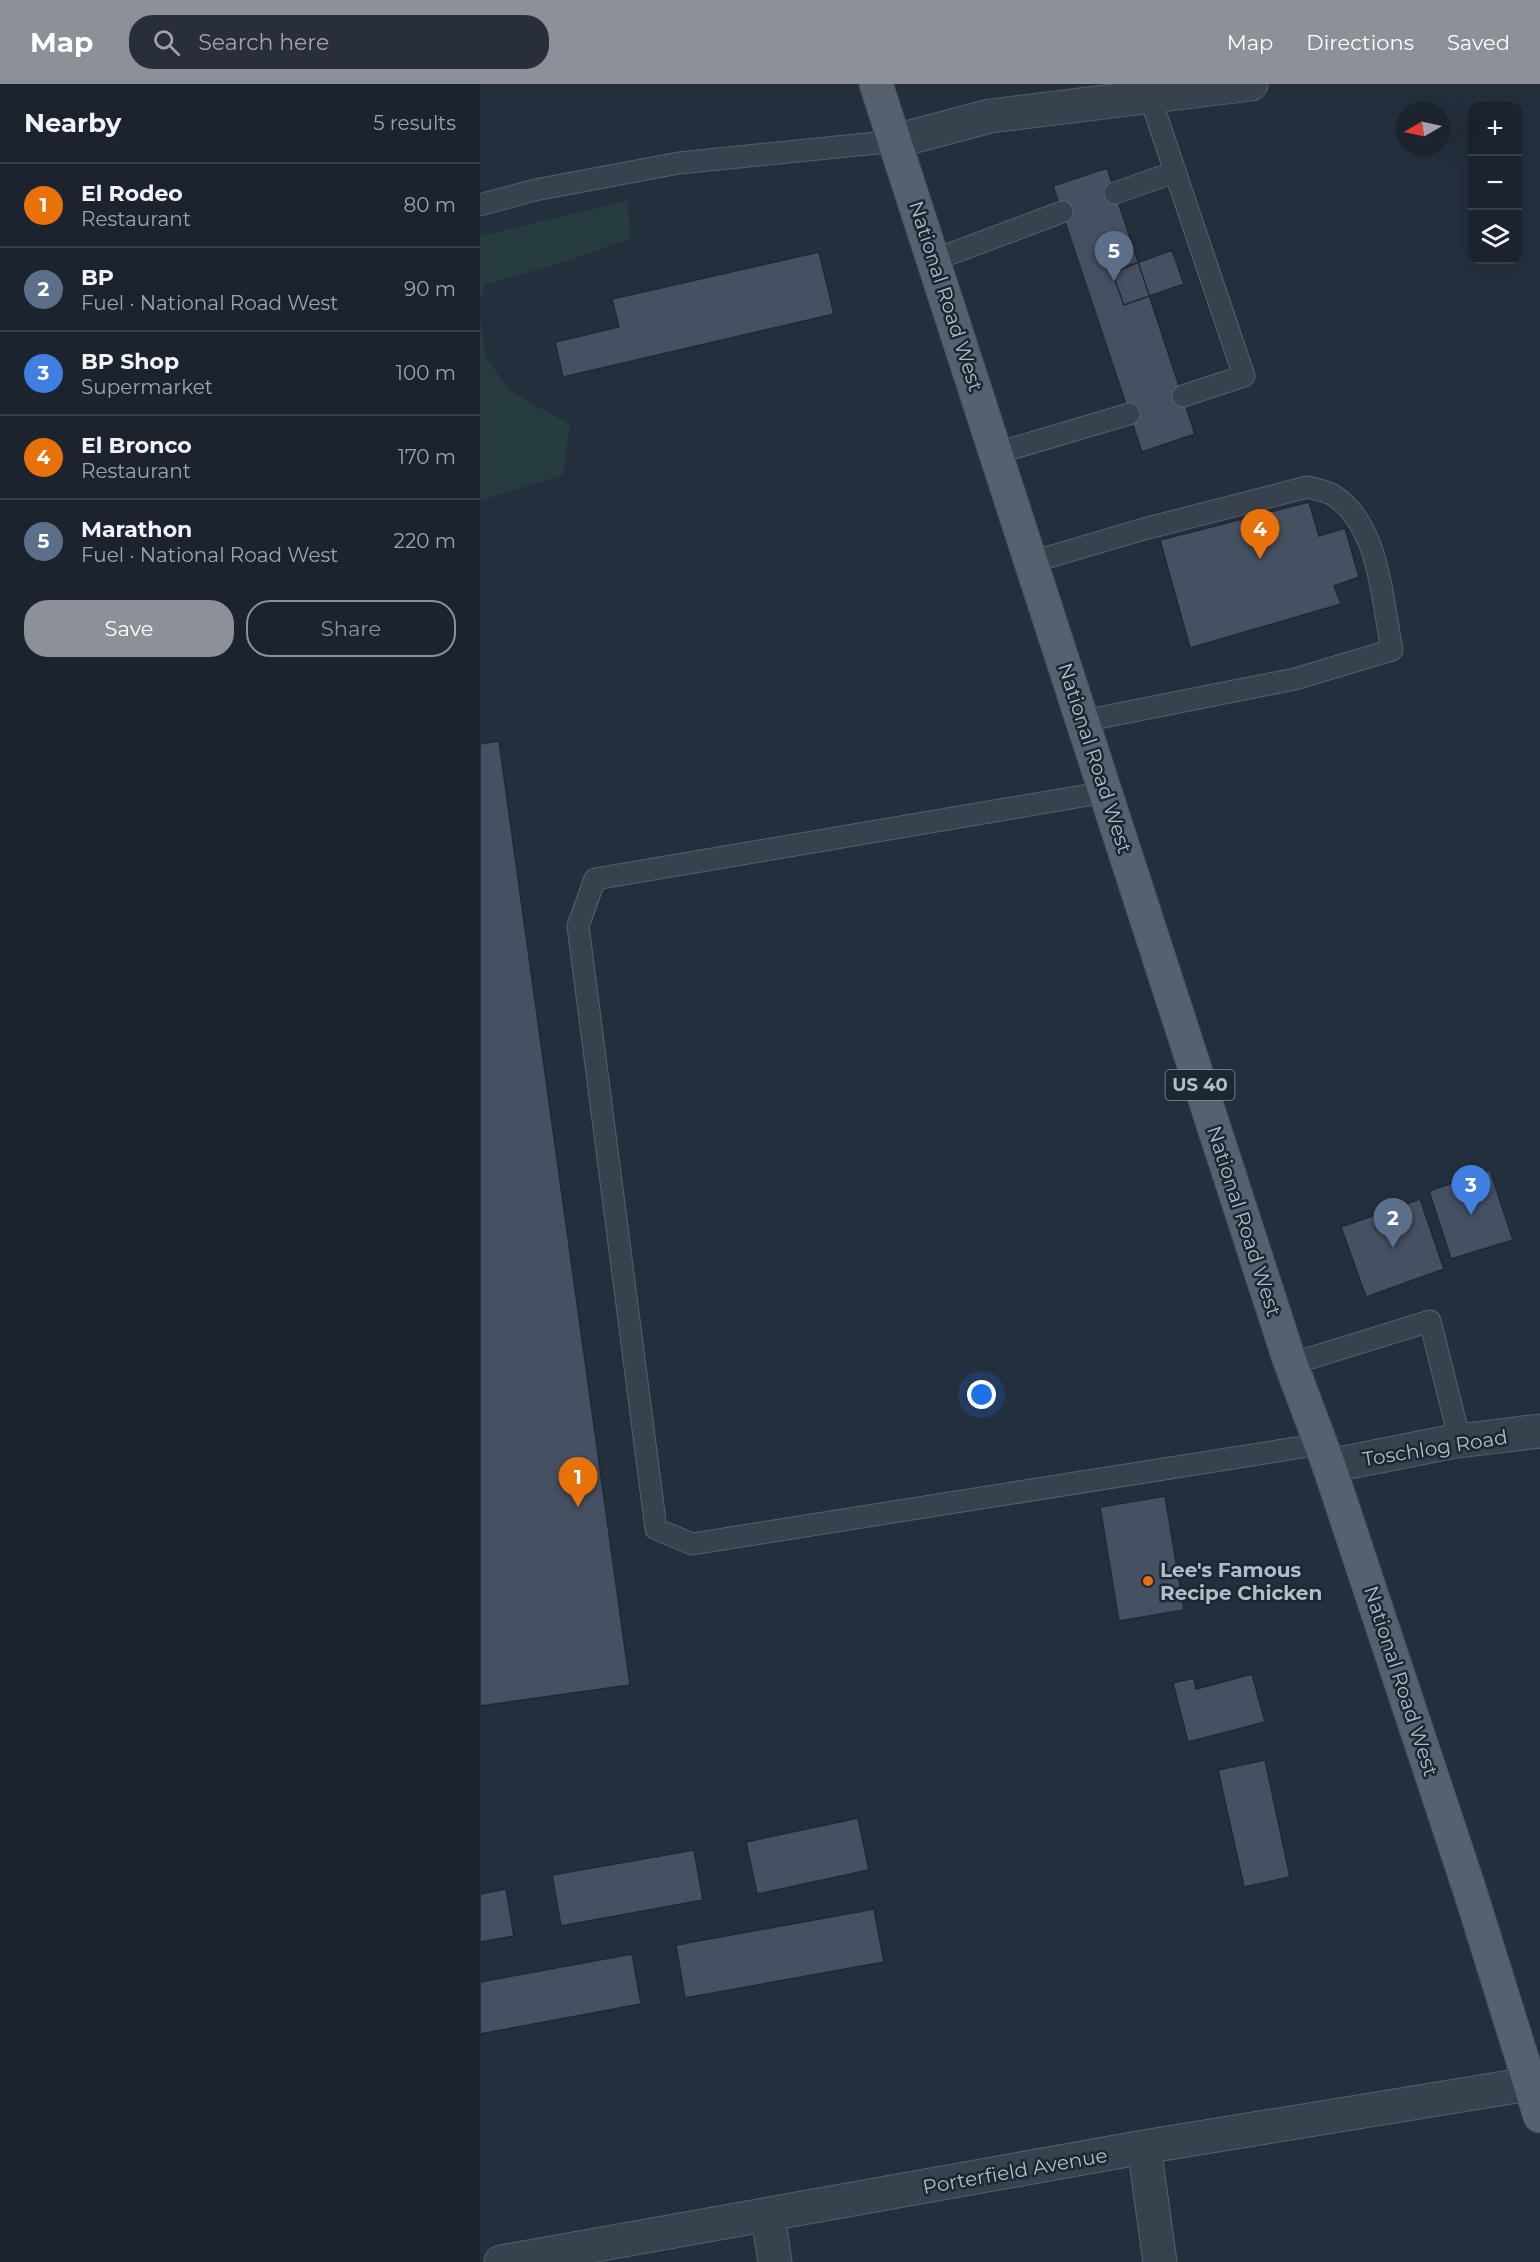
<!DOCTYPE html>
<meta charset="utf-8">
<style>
:root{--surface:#1b232e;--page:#282f3a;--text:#f1f3f6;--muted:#a0a4aa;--line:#39404a;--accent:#8c9099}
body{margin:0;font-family:Montserrat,sans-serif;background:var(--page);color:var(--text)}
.controls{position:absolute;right:18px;top:18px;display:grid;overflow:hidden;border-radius:12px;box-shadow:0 6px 24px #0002}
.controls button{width:54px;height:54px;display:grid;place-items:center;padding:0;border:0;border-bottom:2px solid var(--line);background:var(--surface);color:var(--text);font:30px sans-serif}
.compass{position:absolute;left:916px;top:18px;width:54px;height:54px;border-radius:50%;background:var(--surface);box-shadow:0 6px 24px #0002;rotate:261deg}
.you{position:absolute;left:502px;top:1311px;width:21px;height:21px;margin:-15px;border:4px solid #fff;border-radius:50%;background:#1a73e8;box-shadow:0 0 0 9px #1a73e833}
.badge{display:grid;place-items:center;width:39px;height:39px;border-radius:50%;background:var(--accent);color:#fff;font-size:20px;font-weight:700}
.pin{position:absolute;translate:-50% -50px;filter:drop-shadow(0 2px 3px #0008)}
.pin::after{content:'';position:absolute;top:32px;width:21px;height:18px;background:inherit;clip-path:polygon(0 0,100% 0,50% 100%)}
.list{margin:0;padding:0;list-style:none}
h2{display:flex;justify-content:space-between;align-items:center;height:78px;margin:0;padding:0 24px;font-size:26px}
h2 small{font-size:20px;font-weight:400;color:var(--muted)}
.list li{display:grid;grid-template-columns:39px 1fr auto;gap:18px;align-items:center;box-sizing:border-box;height:84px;padding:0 24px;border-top:2px solid var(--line)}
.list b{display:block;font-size:22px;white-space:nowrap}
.list p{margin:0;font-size:20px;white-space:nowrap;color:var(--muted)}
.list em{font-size:20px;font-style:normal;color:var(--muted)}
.actions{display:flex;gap:12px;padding:18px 24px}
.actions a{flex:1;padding:14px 0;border:2px solid var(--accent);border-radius:24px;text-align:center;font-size:21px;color:var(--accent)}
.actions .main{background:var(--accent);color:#fff}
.icon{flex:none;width:33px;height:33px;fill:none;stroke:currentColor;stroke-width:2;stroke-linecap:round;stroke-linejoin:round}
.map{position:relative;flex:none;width:1060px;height:2178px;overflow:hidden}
header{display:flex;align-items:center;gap:36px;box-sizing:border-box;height:84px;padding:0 30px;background:var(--accent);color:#fff}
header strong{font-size:28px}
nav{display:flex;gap:33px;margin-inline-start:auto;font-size:21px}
.search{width:420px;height:54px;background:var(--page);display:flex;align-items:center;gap:15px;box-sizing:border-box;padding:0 21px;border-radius:24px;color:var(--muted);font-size:22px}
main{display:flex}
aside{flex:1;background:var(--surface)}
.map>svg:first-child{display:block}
</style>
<header>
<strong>Map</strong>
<div class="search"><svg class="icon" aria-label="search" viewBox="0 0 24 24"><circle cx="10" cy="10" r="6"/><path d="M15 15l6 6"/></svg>Search here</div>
<nav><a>Map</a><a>Directions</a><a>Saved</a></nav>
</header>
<main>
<aside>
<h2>Nearby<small>5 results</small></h2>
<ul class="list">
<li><span class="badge" style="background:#e8710a">1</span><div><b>El Rodeo</b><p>Restaurant</p></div><em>80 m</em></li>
<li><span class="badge" style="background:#5c6f8a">2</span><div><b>BP</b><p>Fuel · National Road West</p></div><em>90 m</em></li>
<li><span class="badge" style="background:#3f7fe0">3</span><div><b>BP Shop</b><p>Supermarket</p></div><em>100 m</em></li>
<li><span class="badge" style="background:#e8710a">4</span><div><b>El Bronco</b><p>Restaurant</p></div><em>170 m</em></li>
<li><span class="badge" style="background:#5c6f8a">5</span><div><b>Marathon</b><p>Fuel · National Road West</p></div><em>220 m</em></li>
</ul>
<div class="actions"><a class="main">Save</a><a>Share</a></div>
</aside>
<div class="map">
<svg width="1060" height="2178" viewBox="0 0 1060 2178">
<rect width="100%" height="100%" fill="#242f3e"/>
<path fill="#263c3f" d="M147 117 151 154 88 177 4 201 0 218V152Z
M0 232 5 272 29 306 90 341 83 391 0 417Z"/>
<path fill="#455162" stroke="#1f2835" stroke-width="1.5" d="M627 84 715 350 662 368 573 102Z
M692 166 704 200 644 221 632 188Z
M339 168 354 230 83 293 75 258 139 243 132 215Z
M829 418 839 452 865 444 879 493 854 502 861 520 710 564 680 456Z
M19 657 150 1601 0 1622V660Z
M1010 1086 1033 1156 971 1175 949 1107Z
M940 1115 964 1185 886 1213 861 1143Z
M685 1412 704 1526 639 1537 620 1423Z
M772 1590 785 1638 708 1658 693 1599 714 1594 716 1605Z
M785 1676 810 1793 764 1803 738 1686Z
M378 1734 389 1786 277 1810 266 1758Z
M214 1766 223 1816 81 1842 72 1791Z
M26 1805 34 1852 0 1858V1810Z
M394 1825 404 1878 205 1914 196 1861Z
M152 1870 161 1920 0 1950V1898Z"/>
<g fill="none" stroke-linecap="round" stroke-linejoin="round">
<defs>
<path id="service" d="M670 13 764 292 703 312
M635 109 695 88
M0 121 55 106 199 79 416 57
M454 176 582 128
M517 369 649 330
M552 478 664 445 827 403C836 405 846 407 853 411 900 441 902 516 912 566L815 595 603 637
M626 708 115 795 98 842 176 1445 212 1460 841 1360
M811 1280 950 1237 980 1357"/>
<path id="minor" d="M416 57 510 32 771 0
M849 1382 970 1358 1060 1347
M664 2063 680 2178
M288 2132 295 2178
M21 2178 664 2063 1049 2000"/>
<path id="primary" d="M396 0 809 1275 849 1382 990 1807 1060 2032"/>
</defs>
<use href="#service" stroke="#565f6c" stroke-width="23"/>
<use href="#minor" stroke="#565f6c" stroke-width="35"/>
<use href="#primary" stroke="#414a57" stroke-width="35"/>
<use href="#service" stroke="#38414e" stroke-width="21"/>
<use href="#minor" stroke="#38414e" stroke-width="33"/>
<use href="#primary" stroke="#56606e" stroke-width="33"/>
</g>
<circle fill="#e8710a" stroke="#1d2633" stroke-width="2" cx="668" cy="1497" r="6"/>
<g text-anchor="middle" stroke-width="5" stroke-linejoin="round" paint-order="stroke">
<rect fill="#1d2633" stroke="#878f9c" stroke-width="1.5" x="685.5" y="986" width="69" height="30" rx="4.5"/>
<g font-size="18" font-weight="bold" fill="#b4bcc9">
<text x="720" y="1007">US 40</text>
</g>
<g font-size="20" fill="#b4bcc9" stroke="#1d2633">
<text transform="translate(466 212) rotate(72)" y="7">National Road West</text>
<text transform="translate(615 674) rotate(72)" y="7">National Road West</text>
<text transform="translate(764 1137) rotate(72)" y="7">National Road West</text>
<text transform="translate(955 1364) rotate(-9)" y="7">Toschlog Road</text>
<text transform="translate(921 1597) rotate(72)" y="7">National Road West</text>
<text transform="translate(535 2087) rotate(-10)" y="7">Porterfield Avenue</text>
</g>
<g font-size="20" font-weight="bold" fill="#b4bcc9" stroke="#1d2633" text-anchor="start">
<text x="680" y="1493">Lee's Famous<tspan x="680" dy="23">Recipe Chicken</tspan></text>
</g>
</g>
</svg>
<div class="controls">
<button>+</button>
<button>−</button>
<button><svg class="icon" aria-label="layers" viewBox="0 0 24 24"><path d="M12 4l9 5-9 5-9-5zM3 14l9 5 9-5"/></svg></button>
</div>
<svg class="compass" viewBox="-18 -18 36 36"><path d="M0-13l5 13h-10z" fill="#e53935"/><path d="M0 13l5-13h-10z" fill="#a0a4aa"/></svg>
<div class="you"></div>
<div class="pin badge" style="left:98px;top:1423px;background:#e8710a">1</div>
<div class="pin badge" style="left:913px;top:1164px;background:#5c6f8a">2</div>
<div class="pin badge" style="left:991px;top:1131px;background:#3f7fe0">3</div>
<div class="pin badge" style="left:780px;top:475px;background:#e8710a">4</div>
<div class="pin badge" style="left:634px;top:197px;background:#5c6f8a">5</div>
</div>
</main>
